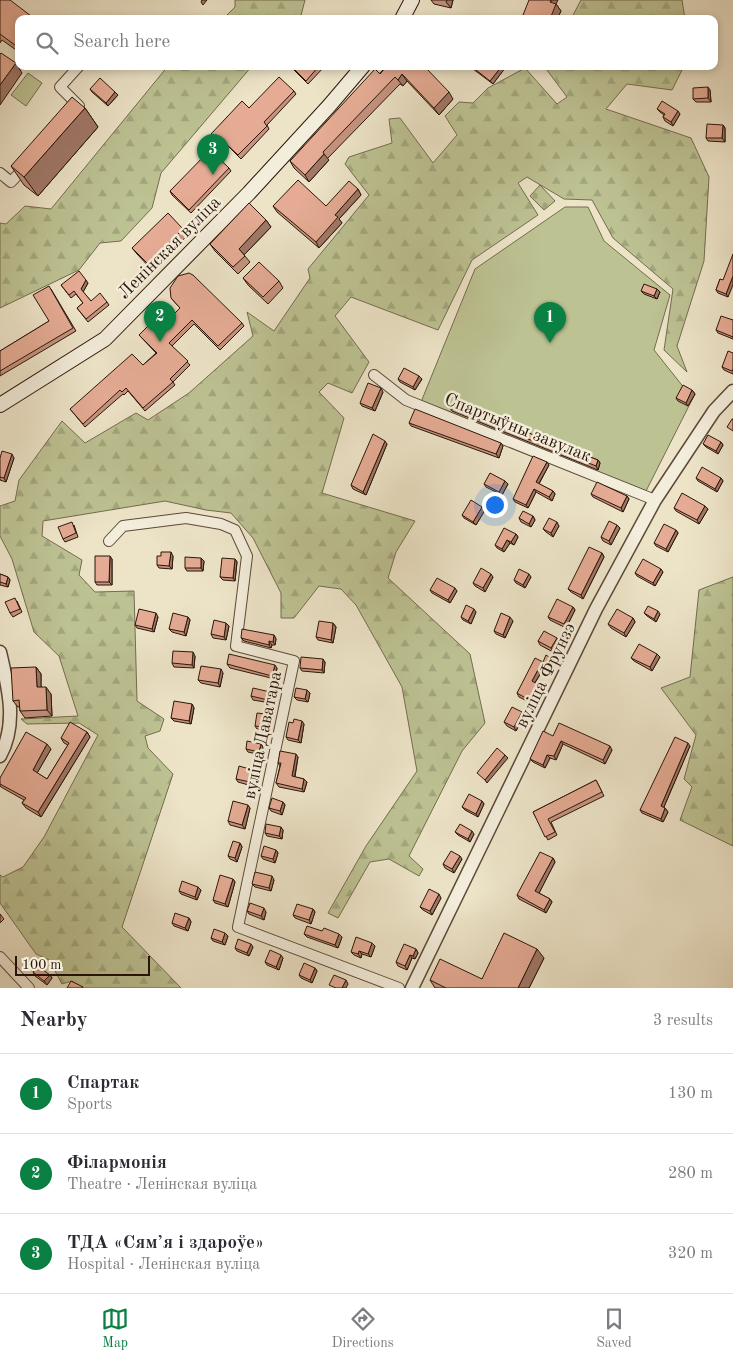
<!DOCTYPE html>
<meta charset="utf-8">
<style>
:root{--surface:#fff;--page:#f7f7f7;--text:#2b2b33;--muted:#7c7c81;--line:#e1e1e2;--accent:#0b8043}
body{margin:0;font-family:"Old Standard TT",serif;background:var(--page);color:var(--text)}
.scale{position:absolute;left:15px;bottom:12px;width:135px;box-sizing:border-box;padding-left:5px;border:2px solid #2b1509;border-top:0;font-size:14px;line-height:18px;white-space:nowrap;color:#2b1509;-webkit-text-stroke:4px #f3eddb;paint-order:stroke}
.you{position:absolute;left:494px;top:504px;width:18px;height:18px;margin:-12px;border:4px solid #fff;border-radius:50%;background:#1a73e8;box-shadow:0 0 0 8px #1a73e833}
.badge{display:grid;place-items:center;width:32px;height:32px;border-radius:50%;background:var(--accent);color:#fff;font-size:16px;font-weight:700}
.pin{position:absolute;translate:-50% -41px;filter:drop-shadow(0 1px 2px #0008)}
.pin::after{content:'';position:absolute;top:26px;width:18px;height:15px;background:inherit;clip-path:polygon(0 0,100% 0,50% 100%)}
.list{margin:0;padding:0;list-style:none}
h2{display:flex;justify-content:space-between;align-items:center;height:65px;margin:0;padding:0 20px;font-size:21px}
h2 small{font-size:16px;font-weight:400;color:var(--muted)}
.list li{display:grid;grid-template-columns:32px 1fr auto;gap:15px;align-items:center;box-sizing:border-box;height:80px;padding:0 20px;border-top:1px solid var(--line)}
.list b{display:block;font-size:19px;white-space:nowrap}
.list p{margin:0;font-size:16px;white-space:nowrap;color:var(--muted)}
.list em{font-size:16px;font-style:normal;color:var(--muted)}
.icon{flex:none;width:28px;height:28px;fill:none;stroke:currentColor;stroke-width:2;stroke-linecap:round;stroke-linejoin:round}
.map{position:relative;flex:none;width:733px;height:988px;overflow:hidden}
.search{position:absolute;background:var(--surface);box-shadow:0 2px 8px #0003;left:15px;right:15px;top:15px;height:55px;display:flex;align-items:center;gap:12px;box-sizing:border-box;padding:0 18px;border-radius:10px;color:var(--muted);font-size:19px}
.sheet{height:305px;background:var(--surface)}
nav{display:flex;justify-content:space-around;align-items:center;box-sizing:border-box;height:70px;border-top:1px solid var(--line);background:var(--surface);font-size:14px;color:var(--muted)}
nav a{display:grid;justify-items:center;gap:2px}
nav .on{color:var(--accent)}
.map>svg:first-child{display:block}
</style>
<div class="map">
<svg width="733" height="988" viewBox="0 0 733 988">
<defs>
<pattern id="forest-firs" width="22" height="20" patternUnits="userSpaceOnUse" patternTransform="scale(1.25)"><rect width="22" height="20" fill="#bdc293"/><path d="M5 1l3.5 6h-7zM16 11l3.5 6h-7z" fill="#a3a67d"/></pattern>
<pattern id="cemetery-stones" width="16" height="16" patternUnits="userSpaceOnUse" patternTransform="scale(1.25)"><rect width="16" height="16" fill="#bdc293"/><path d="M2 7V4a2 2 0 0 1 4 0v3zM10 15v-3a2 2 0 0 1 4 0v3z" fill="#a3a67d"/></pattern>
</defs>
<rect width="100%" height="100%" fill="#ede4c8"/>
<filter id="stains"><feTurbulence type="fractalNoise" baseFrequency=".004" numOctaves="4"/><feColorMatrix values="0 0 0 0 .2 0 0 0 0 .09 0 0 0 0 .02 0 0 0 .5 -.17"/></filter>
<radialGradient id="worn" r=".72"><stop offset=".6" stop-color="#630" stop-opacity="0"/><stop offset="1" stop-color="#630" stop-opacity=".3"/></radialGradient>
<path fill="#bdc293" stroke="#746c4e" d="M28 73 42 83 26 106 11 95Z
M565 207H588L604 241 670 295 654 350 685 389 695 394 646 491 421 402 475 269Z"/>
<path fill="url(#forest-firs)" stroke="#746c4e" d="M235 0H305L300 19H223L235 7Z
M581 0H682L685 19H571Z
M168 66H252L161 173 152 208 121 241 100 243 79 270 0 308V223L6 224 25 206 51 209Z
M544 66H684L672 90 627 84 606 109 691 138 709 177 704 261 677 346 687 372 664 350 673 289 613 238 592 200 564 199 527 177 518 183 538 215 472 260 438 330 351 297 335 316 369 362 352 393 328 383 319 392 344 418 322 493 415 521 396 552 388 578 470 654 485 723 462 751 409 856 423 869 419 876 389 859 370 862 338 918 328 913 366 846 417 771 402 687 356 605 341 589 319 586 294 618H281V593L253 538 231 513 206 510 165 501 43 521 42 536 82 560 79 575 95 592 134 591 137 701 164 719 160 731 145 736 148 748 173 774 122 927 181 988H84L72 981 62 984 49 960 36 954 0 903V875L3 877 23 867 44 837 98 735 79 723 27 724 21 719 78 716 59 656 34 632 12 559 0 536V506L15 501 19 480 62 421 85 443 136 413 148 420 189 393 253 336 247 312 274 331 310 278 308 269 369 195 345 164 349 157 392 143 389 119 400 118 433 163 457 135 445 116 459 102 473 103 488 88 525 68 557 104 567 97Z
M733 577V846L680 820 692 787 684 779 696 735 661 688 690 677 699 590Z"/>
<path fill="url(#cemetery-stones)" stroke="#746c4e" d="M540 185 555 201 544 210 530 196Z"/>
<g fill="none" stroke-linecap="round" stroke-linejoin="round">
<defs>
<path id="minor" d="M79 106 60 87 79 66
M0 173 11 182 26 166
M374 375 406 400 655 500
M109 541 123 526 186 518 221 524 235 530 247 556 236 646 294 661 238 927 399 988
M0 957 29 988"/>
<path id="tertiary" d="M0 652C8 687 18 723 0 756
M412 988 596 609 655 500 714 411 733 391"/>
<path id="secondary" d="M402 19 412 0
M0 405 105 339 249 193 329 106 363 66"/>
</defs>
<use href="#minor" stroke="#5c4939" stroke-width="12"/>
<use href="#tertiary" stroke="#5c4939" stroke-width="15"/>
<use href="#secondary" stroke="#2b1509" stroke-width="16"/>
<use href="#minor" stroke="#f3eddb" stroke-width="10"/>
<use href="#tertiary" stroke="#f3eddb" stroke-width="12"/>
<use href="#secondary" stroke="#f3eddb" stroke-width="14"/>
</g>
<path fill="#c5937f" stroke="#2b1509" d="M0 0 19 19V52L2 40 0 43Z
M431 0H453L451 8 434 4Z
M556 4 561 11 557 19H526L523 15Z
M290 66H325L308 84Z
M387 66 453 99 439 115 407 81 403 86 400 84 327 159 329 160 309 182 294 168 290 161Z
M469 66H503L505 68 493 84Z
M90 89 115 92 118 95 108 106 92 92Z
M710 90 711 102H696L693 99Z
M294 91 296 94 267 125 269 129 241 159 225 143 222 146 211 134 249 108Z
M85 108 98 127 38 196 24 185 11 166Z
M657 109 680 114 673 126 665 121 663 117 664 115 660 112Z
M723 125 725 128V142L708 141 706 138Z
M229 168 231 171 191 213 172 195 170 191Z
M358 189 361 195 339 219 342 223 319 248 277 212 273 206H326Z
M266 220 271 227 244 255 250 262 238 274 215 251 210 244Z
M183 229 188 235 152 270 137 254 132 248Z
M243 278 279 281 283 288 268 304 248 285Z
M720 279 728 297 718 293 716 290Z
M88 283 83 292 91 301 107 302 109 305 88 322 77 308 83 303 76 294 71 298 61 285Z
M51 289 76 331 0 376V351L49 321Z
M657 289 660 292 657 299 644 294 641 291Z
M171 298 242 323 244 326 220 350 194 324 172 346 190 365 173 382 175 385 145 411 128 391 124 395 123 394 85 427 70 409 143 365 156 353 139 335 165 323 180 308Z
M733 320V339L718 333 716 330Z
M733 353V374L724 370 722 367Z
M419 376 422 379 415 390 400 382 398 379Z
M692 390 695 394 688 406 678 401 676 398Z
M383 392 375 411 362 406 360 403Z
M450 408 598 460 600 463 598 470 452 411Z
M409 423 503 446 499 458 411 426Z
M721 442 723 445 718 454 706 447 703 444Z
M387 444 366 495 353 489 351 485Z
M0 458H14L6 482 0 480Z
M549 465 539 484 553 491 555 494 552 501 536 492 528 508 515 502 513 499Z
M696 478H721L723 481 717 492 698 481Z
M505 481 508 484 502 495 486 487 484 484Z
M591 494 627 496 629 499 623 512 593 497Z
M705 506 708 509 699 524 676 511 674 508Z
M482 507 485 510 476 525 464 518 462 515Z
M533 516 535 520 531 527 521 522 519 518Z
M74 525 78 537 65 542 63 539Z
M559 526 553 537 546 532 543 529Z
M620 528 611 545 603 541 601 537Z
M676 530 678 533 668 552 656 546 654 543Z
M516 534 518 537 514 545 510 543 504 552 497 548 495 545Z
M602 553 604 557 583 599 571 592 568 589Z
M173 556 172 569 159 568 157 565Z
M112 559V585H97L95 582Z
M235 559 237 562 235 581 223 580 220 577Z
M204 561 203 571H187L185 568Z
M663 572 655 586 637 576 635 573Z
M0 574 8 577 10 580 8 587 0 585Z
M493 577 485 592 475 586 473 583Z
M531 577 525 588 516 583 514 580Z
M430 590 457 591 450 603 432 593Z
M17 601 22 612 13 617 10 613Z
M573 607 575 610 566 628 550 620 548 617Z
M476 612 471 624 463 620 461 617Z
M644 613 660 614 656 622 647 616Z
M158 617 154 632 137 628 135 625Z
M188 617 190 620 186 636 172 632 169 629Z
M633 618 635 622 626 637 611 628 608 624Z
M513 621 505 638 496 634 494 631Z
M226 623 229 626 226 640 213 638 211 634Z
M333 623 336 627 333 643 318 640 316 637Z
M274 635 276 639 275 645H272L271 648 244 641 241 638Z
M557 638 559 641 553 652 540 645 538 641Z
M195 656 194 668 174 667 172 663Z
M660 657 652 671 634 661 631 658Z
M552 659 555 662 550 671 544 668 535 683 539 687 531 703 519 697 517 693 543 662Z
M325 662 324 673 302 671 300 668Z
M227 664 277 668 275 679 230 668Z
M36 667 41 674V687L51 694 52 716 25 718 20 711V707H18L13 701Z
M223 673 220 687 201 683 198 680Z
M307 690 310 693 308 702 297 700 294 697Z
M270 692 273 695 271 703 253 700 251 696Z
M192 704 194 708 191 724 174 721 171 718Z
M524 716 516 731 507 726 504 722Z
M268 718 266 730 257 729 255 726Z
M304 724 301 743 288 740 286 737Z
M87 732 90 737 41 817 26 808 22 803 24 800 1 787 0 786V778L51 749 37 773 47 779 68 745 64 743 61 738Z
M553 736 612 750 605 764 563 744 556 760 550 758 545 768 533 762 530 759Z
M261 744 263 747 261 755 248 752 246 749Z
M690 746 664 807 665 808 668 812 663 822 642 813 640 810Z
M298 757 295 777 304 779 307 782 304 792 279 787 276 783 280 766 278 763Z
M256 773 252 786 238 782 236 779Z
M596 780 604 796 551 822 557 835 548 840 533 812Z
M482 801 484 804 478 817 465 810 462 807Z
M283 802 285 805 282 815 271 811 269 808Z
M250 808 245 829 230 825 228 821Z
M283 830 282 839 267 836 265 833Z
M455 832 474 834 470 842 458 835Z
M240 843 242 847 237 862 230 859 228 856Z
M276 850 278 853 275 863 263 859 261 856Z
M553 858 555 862 539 893 550 899 552 902 546 913 519 899 517 895Z
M462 859 454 873 445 868 443 864Z
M233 879 235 882 228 907 215 903 213 900Z
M274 880 271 891 255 887 252 884Z
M198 887 201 890 197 900 181 894 179 891Z
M441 898 432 915 423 910 420 907Z
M313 909 315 912 311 924 295 918 293 915Z
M247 911 266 912 264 920 249 914Z
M0 914 4 919 0 923Z
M189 918 191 922 188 931 174 926 172 923Z
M322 931 342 937 338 948 307 937 304 934Z
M228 936 225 945 213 941 211 938Z
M375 946 371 957 362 954 361 958 354 955 351 952Z
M253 947 249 956 237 951 235 948Z
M416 949 418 953 415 959 412 958 407 970 398 966 396 962Z
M283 958 279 970 267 965 265 962Z
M544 958 529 988H435L430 980 482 979Z
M315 968 317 971 312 983 301 978 299 975Z
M33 972 50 975 52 978 47 985 35 976Z"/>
<path fill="#a07868" stroke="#2b1509" d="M202 0H207L203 5 201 2Z
M447 0H453L451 8 446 2Z
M551 0H558L556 4 561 11 557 19H550Z
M16 63 22 73 0 105V85Z
M502 66H503L505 68 493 84 490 81Z
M402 74 407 81 403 86 398 80Z
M708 87 710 90 711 102 708 98Z
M115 92 118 95 108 106 106 103Z
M449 92 453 99 439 115 434 108Z
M85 108 98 127 38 196 24 177Z
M678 111 680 114 673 126 671 122Z
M723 125 725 128V142L722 138Z
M324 154 329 160 309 182 305 175Z
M358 189 361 195 339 219 342 223 319 248 316 242 335 215Z
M266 220 271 227 244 255 239 249Z
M733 276V285L728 297 726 294Z
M86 280 88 283 83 292 81 289Z
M657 289 660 292 657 299 654 296Z
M419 376 422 379 415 390 413 387Z
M381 388 383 392 375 411 372 408Z
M692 390 695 394 688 406 686 403Z
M385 441 387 444 366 495 363 492Z
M721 442 723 445 718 454 716 451Z
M501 443 503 446 499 458 496 454Z
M12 454 14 458 6 482 4 478Z
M598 460 600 463 598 470 596 466Z
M547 462 549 465 538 485 536 482Z
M721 478 723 481 717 492 715 489Z
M505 481 508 484 502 495 499 492Z
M534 489 536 492 528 508 526 505Z
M553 491 555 494 552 501 549 497Z
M627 496 629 499 623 512 621 508Z
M705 506 708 509 699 524 697 520Z
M482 507 485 510 476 525 473 522Z
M533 516 535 520 531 527 529 524Z
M557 522 559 526 553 537 551 533Z
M617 525 620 528 611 545 609 541Z
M676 530 678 533 668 552 666 549Z
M516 534 518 537 514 545 511 542Z
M507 540 510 543 504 552 502 549Z
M171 552 173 556 172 569 169 566Z
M602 553 604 557 583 599 581 595Z
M110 556 112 559V585L109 582Z
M201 558 204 561 203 571 201 568Z
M235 559 237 562 235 581 233 578Z
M661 569 663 572 655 586 653 583Z
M491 574 493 577 485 592 483 588Z
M529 574 531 577 525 588 523 585Z
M8 577 10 580 8 587 6 584Z
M455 588 457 591 450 603 448 600Z
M573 607 575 610 566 628 564 624Z
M474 609 476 612 471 624 468 621Z
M658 611 660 614 656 622 654 619Z
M156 613 158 617 154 632 152 629Z
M188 617 190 620 186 636 184 632Z
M510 617 513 621 505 638 503 635Z
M633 618 635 622 626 637 624 633Z
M226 623 229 626 226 640 224 637Z
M333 623 336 627 333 643 331 640Z
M274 635 276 639 275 645 273 642Z
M557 638 559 641 553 652 551 648Z
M269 641 272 645 271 648 269 645Z
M193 652 195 656 194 668 192 665Z
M657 654 660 657 652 671 650 667Z
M323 659 325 662 324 673 322 670Z
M552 659 555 662 550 671 547 668Z
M541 664 544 668 534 684 532 681Z
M275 665 277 668 275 679 272 676Z
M36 667 41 674V694L37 687Z
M221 669 223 673 220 687 218 683Z
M537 684 539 687 531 703 529 700Z
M46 687 51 694 52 716 47 710Z
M307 690 310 693 308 702 305 699Z
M270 692 273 695 271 703 268 700Z
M192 704 194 708 191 724 189 721Z
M522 712 524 716 516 731 514 727Z
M266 714 268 718 266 730 263 727Z
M302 721 304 724 301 743 298 740Z
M87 732 90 737 41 817 38 812Z
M561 741 563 744 556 760 554 756Z
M688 743 690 746 663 809 661 806Z
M47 744 51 749 36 775 33 770Z
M261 744 263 747 261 755 259 752Z
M610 746 612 750 605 764 603 760Z
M296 754 298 757 294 780 292 776Z
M505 755 508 758 487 783 485 780Z
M547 755 550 758 545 768 543 765Z
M253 770 256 773 252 786 250 782Z
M304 779 307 782 304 792 302 789Z
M482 801 484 804 478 817 476 814Z
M283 802 285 805 282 815 280 811Z
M248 805 250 808 245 829 242 825Z
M665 808 668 812 663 822 661 819Z
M281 827 283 830 282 839 279 836Z
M472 831 474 834 470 842 468 839Z
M240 843 242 847 237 862 235 858Z
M276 850 278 853 275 863 273 859Z
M460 856 462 859 454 873 452 869Z
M553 858 555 862 538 895 535 891Z
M272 876 274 880 271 891 269 888Z
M233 879 235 882 228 907 225 904Z
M198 887 201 890 197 900 195 897Z
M439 894 441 898 432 915 430 911Z
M550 899 552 902 546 913 544 910Z
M264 908 266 912 264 920 261 916Z
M313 909 315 912 311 924 309 920Z
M189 918 191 922 188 931 185 928Z
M225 933 228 936 225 945 222 942Z
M339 934 342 937 338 948 335 945Z
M372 943 375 946 371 957 368 954Z
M251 944 253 947 249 956 247 953Z
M416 949 418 953 415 959 413 956Z
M537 949 544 958 529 988H518Z
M359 951 362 954 361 958 358 954Z
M281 955 283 958 279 970 276 967Z
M410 955 412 958 407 970 405 966Z
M315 968 317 971 312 983 310 980Z
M50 975 52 978 47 985 44 981Z
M346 980 348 984 346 988H342Z"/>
<path fill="#e5ab94" stroke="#2b1509" d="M0 0H10L35 19H19V48L0 34Z
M529 0H551L550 2 556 4 550 19H532L523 15Z
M1 53 16 63 0 85V54Z
M291 66H319L306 81Z
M387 66H424L449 92 434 108 402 74 398 80 395 77 323 152 324 154 305 175 290 161 375 69 380 74Z
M471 66H502L490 81Z
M279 77 294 91 264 122 267 126 238 155 222 140 220 142 211 134 242 101 249 108Z
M100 78 115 92 106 103 90 89Z
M708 87V98L693 99V88Z
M72 97 85 108 24 177 11 166Z
M662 101 678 111 671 122 663 117 665 114 657 109Z
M707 124 723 125 722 138H706Z
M210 150 229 168 189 210 170 191Z
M298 180 326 206 349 181 358 189 335 215 338 217 316 242 273 206Z
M249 203 266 220 239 249 245 256 233 267 210 244Z
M168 213 183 229 148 264 132 248Z
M733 254V276L726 294 716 290 720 279 723 280Z
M259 262 279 281 263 297 243 278Z
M79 271 86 280 81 289 91 301 100 293 107 302 86 319 77 308 83 303 74 291 69 295 61 285Z
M189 273 193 275 242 323 218 346 192 320 169 343 188 361 170 379 173 382 143 408 126 388 122 392 120 390 83 424 70 409 132 354 143 365 157 353 139 335 158 316 165 323 180 308 171 298 170 288 178 276Z
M644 284 657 289 654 296 641 291Z
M49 286 73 328 0 371V351L49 321 33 295Z
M721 316 733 320V337L716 330Z
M728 351 733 353V369L732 371 722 367Z
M404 368 419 376 413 387 398 379Z
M368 383 381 388 372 408 360 403Z
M683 385 692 390 686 403 676 398Z
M452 403 598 460 596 466 450 408Z
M415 409 501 443 496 454 409 423Z
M732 419H733V431L727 427Z
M373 434 385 441 363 492 351 485Z
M708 435 721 442 716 451 703 444Z
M2 451 12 454 4 478 0 477V458Z
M533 456 547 462 536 482 553 491 549 497 534 489 526 505 513 499Z
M702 467 721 478 715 489 696 478Z
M490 473 505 481 499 492 484 484Z
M597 482 627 496 621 508 591 494Z
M682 493 705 506 697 520 674 508Z
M471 500 482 507 473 522 462 515Z
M523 511 533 516 529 524 519 518Z
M549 518 557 522 551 533 543 529Z
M609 521 617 525 609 541 601 537Z
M72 522 76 533 63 539 58 527Z
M664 524 676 530 666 549 654 543Z
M504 528 516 534 511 542 507 540 502 549 495 545Z
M589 547 602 553 581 595 568 589Z
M161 552H171L169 566 157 565V556H161Z
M95 556H110L109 582H95Z
M185 557 201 558V568H185Z
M222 558 235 559 233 578 220 577Z
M643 559 661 569 653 583 635 573Z
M481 568 491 574 483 588 473 583Z
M519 569 529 574 523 585 514 580Z
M0 574 8 577 6 584 0 582Z
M437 578 455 588 448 600 430 590Z
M15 598 20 609 10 613 5 602Z
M557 599 573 607 564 624 548 617Z
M466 605 474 609 468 621 461 617Z
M648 606 658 611 654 619 644 613Z
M139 609 156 613 152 629 135 625Z
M617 609 633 618 624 633 608 624Z
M173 613 188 617 184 632 169 629Z
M501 613 510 617 503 635 494 631Z
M214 620 226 623 224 637 211 634Z
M319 621 333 623 331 640 316 637Z
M242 629 274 635 273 642 269 641V645L241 638Z
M544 631 557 638 551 648 538 641Z
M639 644 657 654 650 667 631 658Z
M173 651 193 652 192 665 172 663Z
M229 654 275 665 272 676 227 664Z
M546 655 552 659 547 668 541 664 532 681 537 684 529 700 517 693 535 658 543 662Z
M301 657 323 659 322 670 300 668Z
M201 666 221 669 218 683 198 680Z
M36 667 37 687H46L47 710 20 711 19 700 13 701 11 668Z
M253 688 270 692 268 700 251 696Z
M296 688 307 690 305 699 294 697Z
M174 701 192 704 189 721 171 718Z
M512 707 522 712 514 727 504 722Z
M257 713 266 714 263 727 255 726Z
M294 719 302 721 298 740 286 737 289 722 293 723Z
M70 722 87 732 38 812 22 803 26 798 0 784V778L26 732 47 744 33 770 47 779 69 743 61 738Z
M559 723 610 746 603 760 561 741 554 756 547 755 543 765 530 759 543 731 553 736Z
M675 737 688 743 661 806 665 808 661 819 640 810Z
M247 741 261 744 259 752 246 749Z
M497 748 505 755 485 780 477 773Z
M280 751 296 754 292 776 304 779 302 789 276 783 281 763H278Z
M239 766 253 770 250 782 236 779Z
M596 780 602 792 548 819 555 832 545 837 533 812Z
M469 794 482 801 476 814 462 807Z
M272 798 283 802 280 811 269 808Z
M233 801 248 805 242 825 228 821Z
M266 824 281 827 279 836 265 833Z
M460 824 472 831 468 839 455 832Z
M233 841 240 843 235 858 228 856Z
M264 846 276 850 273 859 261 856Z
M451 851 460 856 452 869 443 864Z
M540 852 553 858 535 891 550 899 544 910 517 895Z
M255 872 272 876 269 888 252 884Z
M220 875 233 879 225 904 213 900Z
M182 881 198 887 195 897 179 891Z
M429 889 439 894 430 911 420 907Z
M250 903 264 908 261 916 247 911Z
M297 904 313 909 309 920 293 915Z
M175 913 189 918 185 928 172 923Z
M307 926 322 931 324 928 339 934 335 945 304 934Z
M214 929 225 933 222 942 211 938Z
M504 933 537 949 518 988H446L430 980 440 959 482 979Z
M356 937 372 943 368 954 359 951 358 954 351 952Z
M238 939 251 944 247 953 235 948Z
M404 944 416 949 413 956 410 955 405 966 396 962Z
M270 950 281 955 276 967 265 962Z
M304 963 315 968 310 980 299 975Z
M38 966 50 975 44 981 33 972Z
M334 975 346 980 342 988H336L329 985Z
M71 981 83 987 82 988H67Z"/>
<g text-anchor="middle" stroke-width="5" stroke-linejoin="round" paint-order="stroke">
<g font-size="18" fill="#2b1509" stroke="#f3eddb">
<text transform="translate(169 247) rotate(-45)" y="6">Ленінская вуліца</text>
<text transform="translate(518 427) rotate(22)" y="6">Спартыўны завулак</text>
<text transform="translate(545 675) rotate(-64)" y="6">вуліца Фрунзэ</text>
<text transform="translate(262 735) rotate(-78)" y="6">вуліца Даватара</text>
</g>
</g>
<rect width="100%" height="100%" filter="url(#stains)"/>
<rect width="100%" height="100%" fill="url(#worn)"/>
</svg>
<div class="scale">100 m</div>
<div class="you"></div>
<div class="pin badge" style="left:550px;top:343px">1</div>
<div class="pin badge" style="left:160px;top:342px">2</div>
<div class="pin badge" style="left:213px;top:175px">3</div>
<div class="search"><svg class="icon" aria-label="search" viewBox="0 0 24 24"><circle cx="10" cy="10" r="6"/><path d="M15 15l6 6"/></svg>Search here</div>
</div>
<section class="sheet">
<h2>Nearby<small>3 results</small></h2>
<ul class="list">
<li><span class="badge">1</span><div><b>Спартак</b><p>Sports</p></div><em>130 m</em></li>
<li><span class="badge">2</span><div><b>Філармонія</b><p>Theatre · Ленінская вуліца</p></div><em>280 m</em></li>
<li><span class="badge">3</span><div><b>ТДА «Сямʼя і здароўе»</b><p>Hospital · Ленінская вуліца</p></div><em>320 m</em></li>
</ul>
</section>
<nav>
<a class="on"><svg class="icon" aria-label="map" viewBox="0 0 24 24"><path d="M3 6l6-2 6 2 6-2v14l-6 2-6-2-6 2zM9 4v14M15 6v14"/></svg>Map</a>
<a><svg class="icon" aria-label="directions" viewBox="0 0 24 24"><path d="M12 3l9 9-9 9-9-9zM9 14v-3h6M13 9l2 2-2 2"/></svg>Directions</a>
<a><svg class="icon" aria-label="saved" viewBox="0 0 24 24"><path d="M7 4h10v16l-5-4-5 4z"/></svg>Saved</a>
</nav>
